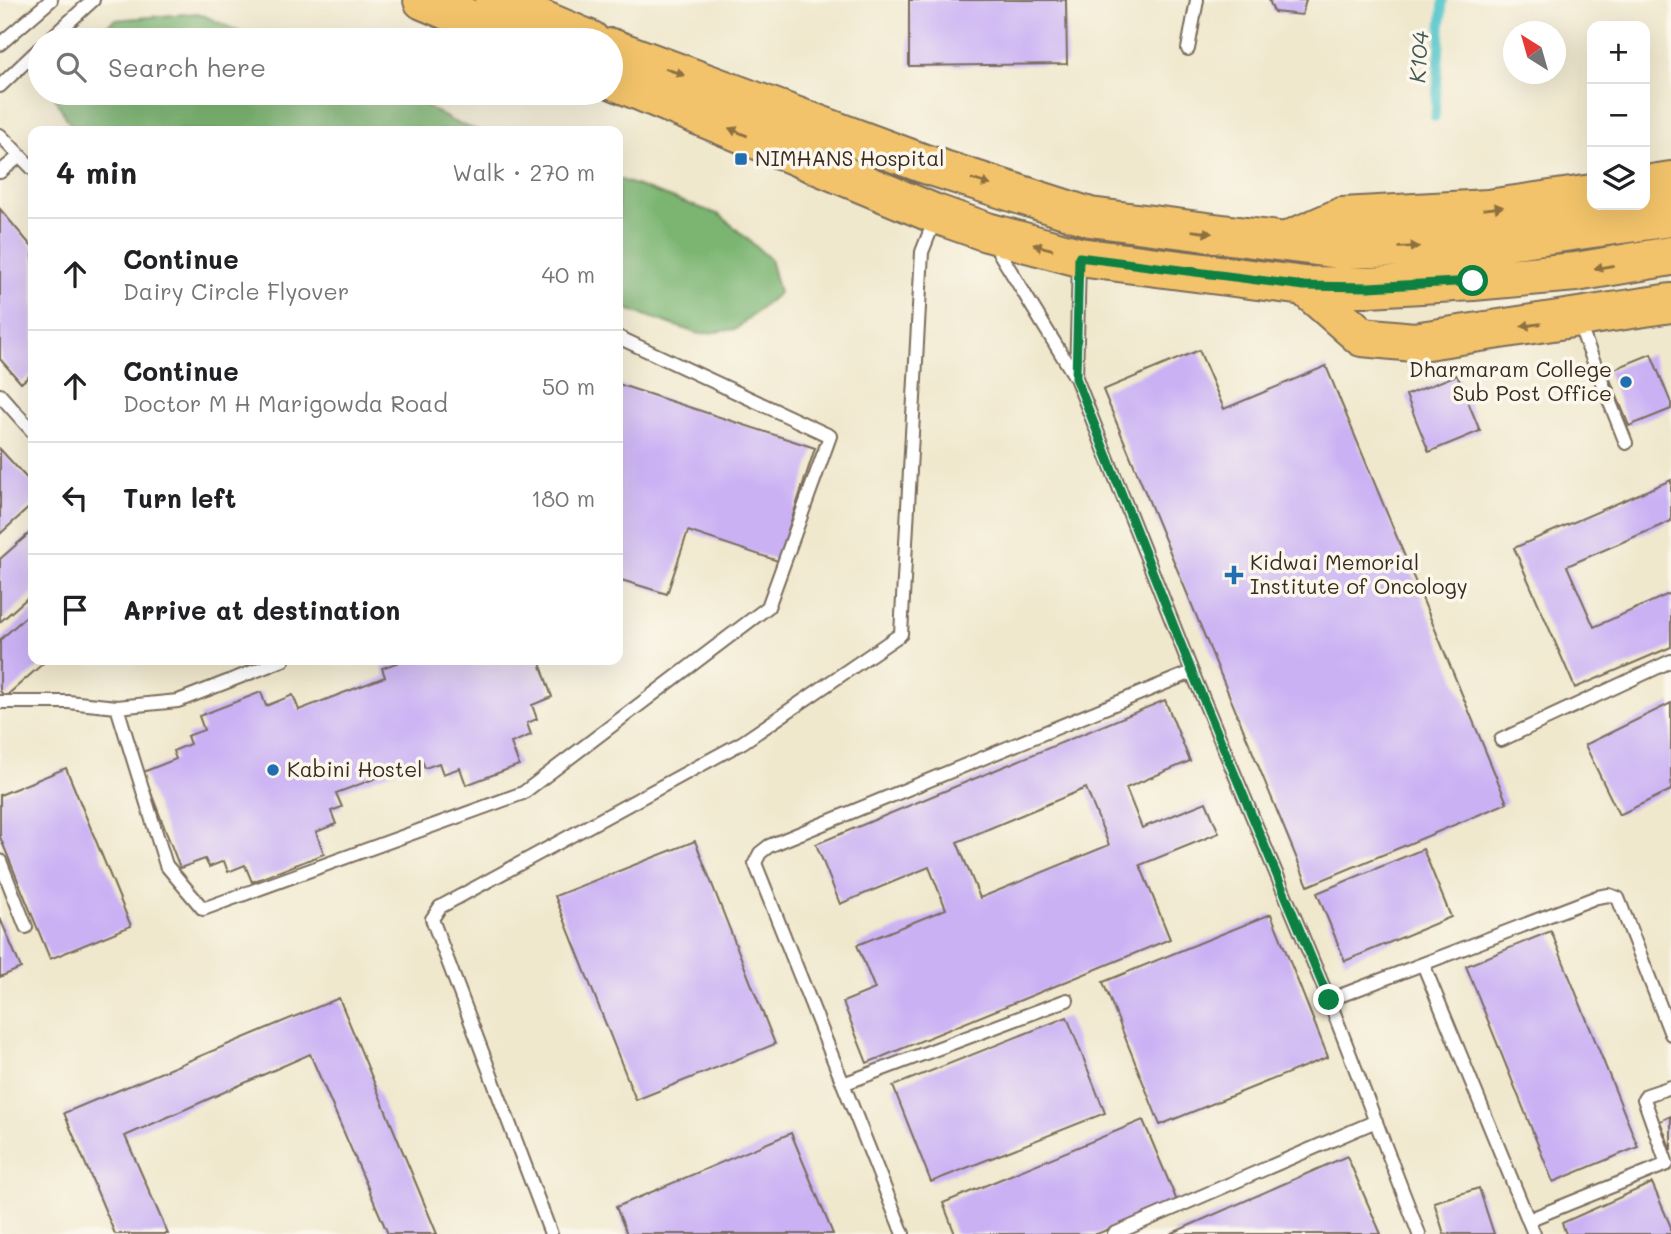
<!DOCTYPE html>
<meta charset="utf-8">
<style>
:root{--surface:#fff;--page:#f2f2f2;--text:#202124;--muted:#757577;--line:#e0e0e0}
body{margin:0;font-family:Mali,sans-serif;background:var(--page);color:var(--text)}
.controls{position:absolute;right:21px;top:21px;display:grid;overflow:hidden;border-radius:14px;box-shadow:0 7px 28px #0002}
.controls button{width:63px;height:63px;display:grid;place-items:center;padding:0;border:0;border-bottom:2px solid var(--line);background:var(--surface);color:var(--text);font:35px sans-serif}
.compass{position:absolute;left:1503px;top:21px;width:63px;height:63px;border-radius:50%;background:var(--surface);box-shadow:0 7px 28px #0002;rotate:323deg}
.stop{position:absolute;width:21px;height:21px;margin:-16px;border:5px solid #0b8043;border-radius:50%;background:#fff}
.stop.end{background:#0b8043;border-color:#fff;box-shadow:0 2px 7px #0008}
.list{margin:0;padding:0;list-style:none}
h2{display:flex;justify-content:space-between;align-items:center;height:91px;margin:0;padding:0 28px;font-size:30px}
h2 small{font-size:23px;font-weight:400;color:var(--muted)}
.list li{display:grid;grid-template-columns:46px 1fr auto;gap:21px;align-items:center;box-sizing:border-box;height:112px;padding:0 28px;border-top:2px solid var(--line)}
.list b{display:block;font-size:26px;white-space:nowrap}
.list p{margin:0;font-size:23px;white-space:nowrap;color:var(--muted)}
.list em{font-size:23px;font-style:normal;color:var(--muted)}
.icon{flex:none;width:38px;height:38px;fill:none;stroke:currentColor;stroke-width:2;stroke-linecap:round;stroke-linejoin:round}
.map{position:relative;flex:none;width:1671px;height:1234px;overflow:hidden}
.search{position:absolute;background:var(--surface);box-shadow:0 7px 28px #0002;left:28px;top:28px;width:595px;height:77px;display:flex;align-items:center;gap:18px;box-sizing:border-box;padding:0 24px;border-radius:38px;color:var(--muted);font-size:26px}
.panel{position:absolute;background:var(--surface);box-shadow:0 7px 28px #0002;left:28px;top:126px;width:595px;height:539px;border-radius:14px}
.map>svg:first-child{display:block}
</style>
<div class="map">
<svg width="1671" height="1234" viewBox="0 0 1671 1234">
<rect width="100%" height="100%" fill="#fbf7ec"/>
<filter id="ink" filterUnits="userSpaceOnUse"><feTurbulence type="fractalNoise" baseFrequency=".0143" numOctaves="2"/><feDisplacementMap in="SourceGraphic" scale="14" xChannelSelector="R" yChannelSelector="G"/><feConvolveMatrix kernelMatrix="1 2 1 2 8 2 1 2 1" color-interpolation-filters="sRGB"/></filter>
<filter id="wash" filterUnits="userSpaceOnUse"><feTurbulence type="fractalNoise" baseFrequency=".00686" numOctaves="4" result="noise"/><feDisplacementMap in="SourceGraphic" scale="28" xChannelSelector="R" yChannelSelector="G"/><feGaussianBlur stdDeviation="1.57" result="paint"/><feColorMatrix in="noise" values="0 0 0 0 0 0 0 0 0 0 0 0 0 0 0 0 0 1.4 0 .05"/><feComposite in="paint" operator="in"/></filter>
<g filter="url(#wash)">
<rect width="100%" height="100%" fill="#f0e8cd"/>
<path fill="#7cb572" stroke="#5c7048" stroke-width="2" d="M198 13 257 40H91L114 20Z
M52 93H402L454 122 480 131H74Z
M618 179 720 215 770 259 779 293 736 329 699 334 618 306Z"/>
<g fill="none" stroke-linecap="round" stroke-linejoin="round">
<path stroke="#59c7cd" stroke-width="9" d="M1435 117 1443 0"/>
</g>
<g id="blocks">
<path fill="#cab1f4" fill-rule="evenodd" d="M909 0H1066L1067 64 909 66Z
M1269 0H1306L1302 15 1274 12Z
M0 209 33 248V373L21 383 0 359Z
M1199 350 1224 409 1326 366 1507 803 1308 886 1103 390Z
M1651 354 1671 403V409L1629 426 1607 372Z
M1457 375 1480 431 1429 452 1406 395Z
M618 384 815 448 778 561 688 531 667 594 618 579V521L621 510 618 509Z
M0 449 33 485V504L0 534Z
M1671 480V521L1567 566 1594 627 1671 593V647L1575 688 1514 548Z
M33 530V593L0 622V559Z
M33 610V660H47L5 697 0 691V640Z
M398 660H539L552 697 532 705 537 719 527 723 531 735 511 743 519 765 466 785 460 768 443 774 439 763 425 768 422 761 336 793 342 807 331 811 336 824 316 832 324 854 252 882 245 865 228 872 224 861 209 867 205 859 180 868 143 772 176 759 173 751 190 744 187 736 204 730 199 716 261 692 266 706 293 695 299 710 385 677 382 668 399 662Z
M1165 700 1190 761 1126 788 1142 828 1206 802 1219 833 1140 865 1170 939 867 1063 843 1002 875 989 857 945 946 909 929 867 840 904 816 844ZM1086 788 1109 845 980 898 957 842Z
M1671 703V790L1619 815 1585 745Z
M66 768 131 926 50 959 0 837V795Z
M695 841 775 1044 636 1100 555 896Z
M1423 849 1451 917 1345 961 1317 893Z
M1271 914 1328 1057 1160 1125 1103 982Z
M0 918 21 968 0 977Z
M1551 931 1638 1147 1553 1182 1466 966Z
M339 998 437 1234H388L310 1054 125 1136 168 1234H115L64 1113Z
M1067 1017 1105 1113 931 1182 893 1086Z
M1671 1116V1150L1660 1121Z
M1143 1120 1177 1201 1097 1234H955L943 1203Z
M791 1133 833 1234H627L616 1207Z
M1347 1156 1381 1234H1170Z
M1652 1183 1671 1227V1234H1566L1562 1223Z
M1479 1188 1494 1234H1444L1434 1202Z"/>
</g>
</g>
<g filter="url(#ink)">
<use href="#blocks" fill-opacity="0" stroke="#7a6c5b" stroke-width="2"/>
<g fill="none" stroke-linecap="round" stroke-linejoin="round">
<defs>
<path id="service" d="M49 40 93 0
M0 44 51 0
M1188 49 1197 0
M0 86 40 48
M0 135 33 169
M0 172 20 156
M994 244 1076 378 1192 672 1329 1000 1597 897 1609 895 1618 898 1671 1034
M1578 322 1626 443
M1076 378 1079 261
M0 395 33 432
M0 702H68L117 707 178 701 283 660
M117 707 166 865 203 909 523 793 768 607 830 436 618 337
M1501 740 1671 661
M0 861 26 927
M1423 964 1534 1234
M1329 1000 1419 1234
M843 1084 1067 1000
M1528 1220 1667 1164 1644 1099 1647 1095 1671 1087
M551 1234 432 919 440 907 743 742 901 634 922 252 933 224V216
M903 1234 755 863 760 853 769 846 1192 672
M1114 1234 1376 1121"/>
<path id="primary" d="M423 0 519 40
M495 0 590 40
M611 48 922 163 1090 217 1340 249 1471 245 1671 217
M611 79 933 213 987 232 1079 257 1304 286 1369 287 1473 281 1576 272 1671 256
M1645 185 1671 181
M1285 242 1342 217 1488 209 1592 194
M1304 286 1362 337 1414 342 1671 303"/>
</defs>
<use href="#service" stroke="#7a6c5b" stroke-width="16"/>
<use href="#primary" stroke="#7a6c5b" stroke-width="42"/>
<use href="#service" stroke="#fff" stroke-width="12"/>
<use href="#primary" stroke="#f2c36a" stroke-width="38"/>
</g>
<defs><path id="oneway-solid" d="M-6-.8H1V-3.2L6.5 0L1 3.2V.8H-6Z" transform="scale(1.75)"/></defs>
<g fill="#8d6f40">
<use href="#oneway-solid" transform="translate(675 72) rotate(20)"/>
<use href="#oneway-solid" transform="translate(738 132) rotate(-157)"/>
<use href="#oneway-solid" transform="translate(981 182) rotate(18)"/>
<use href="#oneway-solid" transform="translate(1493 208) rotate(-7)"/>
<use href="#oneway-solid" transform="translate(1202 232) rotate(8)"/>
<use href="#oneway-solid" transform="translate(1043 247) rotate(-165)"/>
<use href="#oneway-solid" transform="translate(1409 247) rotate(-2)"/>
<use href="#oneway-solid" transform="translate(1604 267) rotate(171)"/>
<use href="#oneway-solid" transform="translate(1531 325) rotate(172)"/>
</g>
</g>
<g fill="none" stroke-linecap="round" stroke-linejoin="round" filter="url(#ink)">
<path stroke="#0b8043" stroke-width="9" d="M1329 1000 1192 672 1076 378 1079 257 1304 286 1369 287 1473 281"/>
</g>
<g fill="#1f6fb2" stroke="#fbf7ec" stroke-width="2.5">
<rect x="734" y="152" width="14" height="14" rx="3.5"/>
<circle cx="1626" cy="382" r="7"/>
<path d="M1230.5 564.5h7v7h7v7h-7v7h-7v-7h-7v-7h7z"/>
<circle cx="273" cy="770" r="7"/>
</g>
<g text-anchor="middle" stroke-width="7" stroke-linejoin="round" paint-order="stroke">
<g font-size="21" fill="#3b2a1e" stroke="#fbf7ec" text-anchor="start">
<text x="755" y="166">NIMHANS Hospital</text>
<text x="1612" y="377" text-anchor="end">Dharmaram College<tspan x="1612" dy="24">Sub Post Office</tspan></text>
<text x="1250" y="570">Kidwai Memorial<tspan x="1250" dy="24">Institute of Oncology</tspan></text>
<text x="287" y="777">Kabini Hostel</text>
</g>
<g font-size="23" font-style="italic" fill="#445953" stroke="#fbf7ec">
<text transform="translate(1419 57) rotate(-86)" y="8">K104</text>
</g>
</g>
</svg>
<div class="controls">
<button>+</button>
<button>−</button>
<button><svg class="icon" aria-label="layers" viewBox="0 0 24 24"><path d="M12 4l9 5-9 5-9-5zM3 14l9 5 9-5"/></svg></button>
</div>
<svg class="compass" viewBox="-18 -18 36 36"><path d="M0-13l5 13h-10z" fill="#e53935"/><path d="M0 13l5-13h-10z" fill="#757577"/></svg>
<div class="stop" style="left:1473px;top:281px"></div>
<div class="stop end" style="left:1329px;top:1000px"></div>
<div class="search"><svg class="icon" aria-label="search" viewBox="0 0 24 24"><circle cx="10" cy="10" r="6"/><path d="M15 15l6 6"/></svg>Search here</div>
<section class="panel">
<h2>4 min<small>Walk · 270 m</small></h2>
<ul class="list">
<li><svg class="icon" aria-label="ahead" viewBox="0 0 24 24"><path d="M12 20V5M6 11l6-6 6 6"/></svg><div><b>Continue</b><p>Dairy Circle Flyover</p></div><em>40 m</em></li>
<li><svg class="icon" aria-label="ahead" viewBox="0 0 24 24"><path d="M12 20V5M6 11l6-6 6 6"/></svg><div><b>Continue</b><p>Doctor M H Marigowda Road</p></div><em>50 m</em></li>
<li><svg class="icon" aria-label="left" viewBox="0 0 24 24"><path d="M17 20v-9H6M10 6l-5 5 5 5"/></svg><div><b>Turn left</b></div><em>180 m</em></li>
<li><svg class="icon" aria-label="arrive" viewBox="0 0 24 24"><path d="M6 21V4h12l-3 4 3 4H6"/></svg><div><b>Arrive at destination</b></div></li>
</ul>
</section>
</div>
